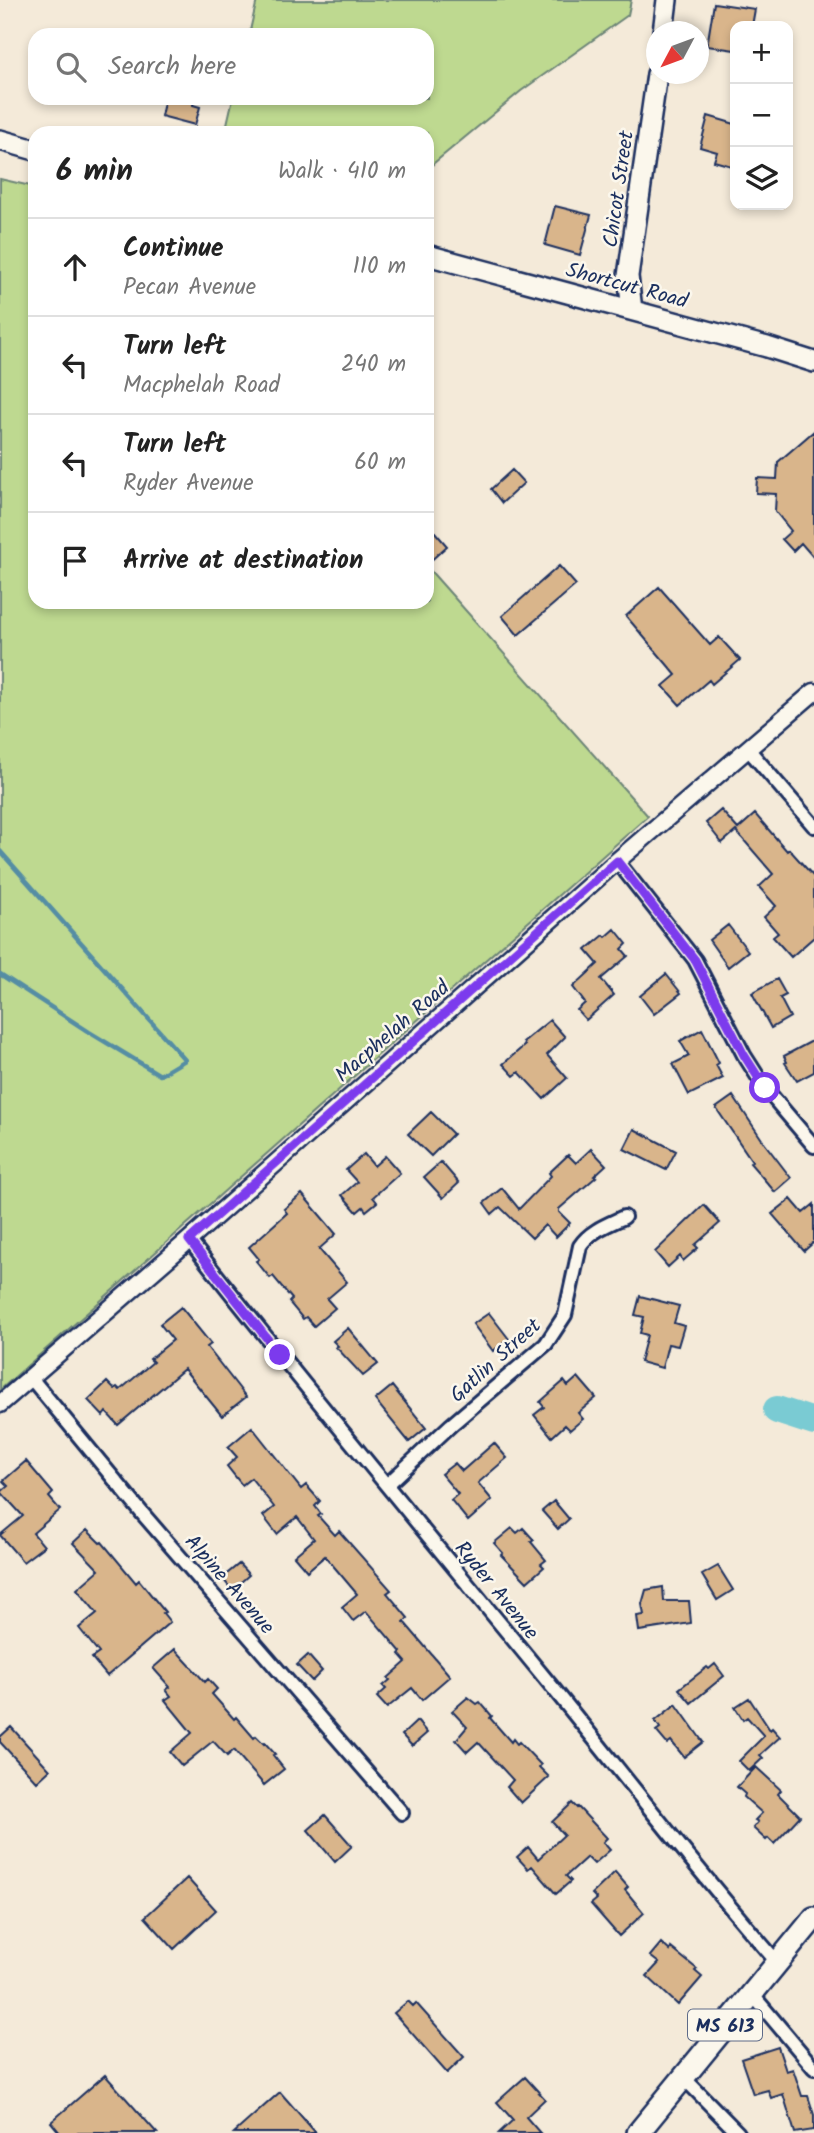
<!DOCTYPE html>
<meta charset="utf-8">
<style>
:root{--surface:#fff;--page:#f6f6f6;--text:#222;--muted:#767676;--line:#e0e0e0}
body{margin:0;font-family:Kalam,sans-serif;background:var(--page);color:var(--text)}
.controls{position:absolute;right:21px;top:21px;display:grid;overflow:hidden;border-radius:14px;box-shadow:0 4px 10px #0003}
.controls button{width:63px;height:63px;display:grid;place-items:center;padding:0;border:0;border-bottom:2px solid var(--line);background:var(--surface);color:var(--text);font:35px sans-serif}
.compass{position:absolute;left:646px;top:21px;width:63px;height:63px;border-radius:50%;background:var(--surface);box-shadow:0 4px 10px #0003;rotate:229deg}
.stop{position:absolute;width:21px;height:21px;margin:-16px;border:5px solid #7c3aed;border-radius:50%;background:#fff}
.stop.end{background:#7c3aed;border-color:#fff;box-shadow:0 2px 7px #0008}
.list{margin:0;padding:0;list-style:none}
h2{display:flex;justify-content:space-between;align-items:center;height:91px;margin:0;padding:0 28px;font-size:30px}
h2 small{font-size:23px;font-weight:400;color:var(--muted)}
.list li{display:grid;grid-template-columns:46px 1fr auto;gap:21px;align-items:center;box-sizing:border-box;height:98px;padding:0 28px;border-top:2px solid var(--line)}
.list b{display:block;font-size:26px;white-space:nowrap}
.list p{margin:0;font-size:23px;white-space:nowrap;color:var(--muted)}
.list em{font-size:23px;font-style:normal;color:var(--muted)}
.icon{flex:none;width:38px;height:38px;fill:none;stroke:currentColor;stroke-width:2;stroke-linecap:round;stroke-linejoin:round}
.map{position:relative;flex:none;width:814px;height:2133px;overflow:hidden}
.search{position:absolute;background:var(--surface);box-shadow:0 4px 10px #0003;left:28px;top:28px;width:406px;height:77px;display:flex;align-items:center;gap:18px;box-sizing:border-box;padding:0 24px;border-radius:21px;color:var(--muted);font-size:26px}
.panel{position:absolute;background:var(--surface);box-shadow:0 4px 10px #0003;left:28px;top:126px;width:406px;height:483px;border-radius:21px}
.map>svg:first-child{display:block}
</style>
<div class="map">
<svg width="814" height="2133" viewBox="0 0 814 2133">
<rect width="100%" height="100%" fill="#f4ead9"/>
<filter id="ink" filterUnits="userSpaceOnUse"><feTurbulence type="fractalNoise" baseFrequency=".0143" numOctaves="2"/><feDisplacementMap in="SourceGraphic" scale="14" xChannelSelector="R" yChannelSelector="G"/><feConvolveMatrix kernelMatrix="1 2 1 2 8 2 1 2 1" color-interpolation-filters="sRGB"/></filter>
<g filter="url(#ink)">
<path fill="#bed990" stroke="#6c8477" stroke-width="2" d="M257 0H631L628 15 521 91 434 163 427 172V133H225L233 98H427V35H249Z
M0 179 35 187V602H427V567L648 816 0 1390Z"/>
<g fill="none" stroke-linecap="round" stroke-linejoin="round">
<path stroke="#548da4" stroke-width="4.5" d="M0 851 185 1060 160 1075 89 1032 0 974"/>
<path stroke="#7acbd3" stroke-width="28" d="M777 1410 814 1422"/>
</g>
<path fill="#d9b58b" stroke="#1b2f5e" stroke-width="2" d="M714 3 755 9 752 26H735V50L707 46Z
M165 98H194L193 105 200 107 195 125 161 116Z
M708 116 735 124V167L714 161 717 152 700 147Z
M555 206 591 215 580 255 545 245Z
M814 431V558L801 543 793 551 782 539 791 531 775 511 776 494 756 493 757 478 777 479 778 462Z
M512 470 524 483 502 503 491 489Z
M427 523 447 546 427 564Z
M559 566 576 585 518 635 502 616Z
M659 587 710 645 719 637 740 660 712 684 709 680 680 705 663 686 676 675 626 616Z
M721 810 738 829 755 814 787 851 789 849 814 877V937L791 957 773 937 778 933 764 917 776 906 759 887 773 874 736 831 722 843 706 823Z
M728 925 748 951 728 967 709 940Z
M615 929 627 944 622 949 628 956 601 979 614 995 586 1020 577 1010 585 1003 573 987 598 964 586 950 604 935 606 937Z
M666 974 681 993 654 1014 640 996Z
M777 979 786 995 780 998 790 1017 771 1028 752 993Z
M550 1020 565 1037 547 1055 567 1078 544 1099 519 1072 514 1076 503 1064 525 1045 523 1042Z
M702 1029 719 1063 716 1065 723 1078 689 1095 673 1064 689 1056 680 1041Z
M814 1040V1072L797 1081 785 1063 787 1062 784 1056Z
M733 1096 765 1144 791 1178 775 1192 750 1163 752 1161 716 1108Z
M431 1112 453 1134 431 1156 408 1134Z
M634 1129 676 1151 666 1170 624 1149Z
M591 1149 606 1165 594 1176 596 1177 559 1209V1212L570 1223 556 1237 545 1225 532 1238 500 1207 492 1214 484 1203 502 1188 519 1209 551 1176 549 1173 568 1155 576 1163Z
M364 1154 374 1166 385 1156 400 1173 373 1197 377 1202 366 1211 363 1207 357 1212 342 1195 357 1182 346 1170Z
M441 1162 459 1183 443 1198 424 1177Z
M302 1194 336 1234 319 1249 347 1282 327 1299 335 1308 314 1326 306 1317 303 1319 289 1302 292 1299 273 1276 270 1278 256 1261 259 1259 249 1247 287 1213 284 1209Z
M791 1199 803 1213 814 1204V1242L804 1251 772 1214Z
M704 1205 720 1223 695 1245 698 1248 683 1261 680 1256 668 1267 655 1252Z
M640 1296 679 1306 674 1323 684 1326 678 1346 668 1344 662 1368 640 1362 647 1335 640 1333 644 1317 635 1315Z
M181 1307 211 1344 207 1347 246 1397 222 1416 184 1369 118 1425 106 1412 103 1416 88 1400 107 1382 114 1389 117 1387 120 1390 153 1362 150 1359 173 1340 160 1324Z
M489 1313 509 1339 493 1351 473 1324Z
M348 1328 378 1364 363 1376 336 1347 338 1346 333 1341Z
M578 1377 596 1398 578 1413 583 1419 570 1430 565 1425 552 1437 534 1415 544 1407 540 1402 564 1381 568 1386Z
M392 1386 426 1428 409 1442 375 1400Z
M252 1427 301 1489 306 1485 320 1501 315 1506 321 1514 318 1516 335 1535 339 1531 391 1590 387 1593 408 1618 404 1622 450 1676 422 1700 412 1688 387 1708 377 1697 386 1689 383 1686 390 1680 388 1678 406 1662 399 1654 401 1652 366 1611 353 1621 342 1607 357 1594 325 1556 307 1571 294 1556 314 1539 297 1517 277 1534 263 1516 274 1507 251 1478 242 1485 227 1466 237 1457 228 1447Z
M494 1443 507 1458 478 1483 492 1500 468 1521 451 1500 458 1494 441 1474 455 1463 462 1471Z
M26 1461 53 1493 49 1497 60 1510 33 1533 44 1546 23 1562 0 1535 23 1516 1 1492 8 1486 3 1481Z
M554 1501 569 1519 558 1529 542 1511Z
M512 1528 517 1533 523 1528 534 1540 531 1542 546 1560 541 1564 544 1567 527 1582 501 1555 503 1553 494 1543Z
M87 1530 100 1543 102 1542 136 1583 139 1580 165 1612 163 1613 170 1622 107 1676 92 1658 99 1653 79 1628 97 1613 77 1589 99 1570 73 1543Z
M239 1564 249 1575 232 1590 222 1578Z
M718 1566 733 1590 717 1600 702 1575Z
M663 1587 664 1601H689L691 1623 639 1631 637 1616 644 1615 642 1604 646 1590Z
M175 1649 205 1682 208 1679 217 1689 212 1694 234 1719 236 1717 254 1738 256 1736 264 1744 265 1743 275 1754 273 1755 284 1769 264 1785 234 1750 227 1756 213 1741 182 1766 170 1752 192 1733 165 1700 171 1696 166 1690 170 1687 153 1668Z
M308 1655 322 1671 312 1681 297 1665Z
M715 1664 724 1676 691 1703 679 1689 707 1667 709 1669Z
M468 1697 477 1704 480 1702 492 1716 490 1718 511 1742 513 1739 517 1744 519 1742 541 1765 539 1767 549 1777 521 1803 507 1787 513 1780 478 1742 467 1752 456 1740 467 1727 452 1711Z
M749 1698 770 1730 772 1728 780 1737 760 1755 763 1758 749 1771 739 1761 764 1736 747 1717 743 1720 735 1707Z
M676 1704 703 1742 684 1757 671 1741 667 1744 656 1731 660 1728 655 1721Z
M417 1721 427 1733 412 1746 402 1735Z
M11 1727 50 1770 37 1782 0 1742V1737Z
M756 1767 781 1790 778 1794 800 1816 774 1844 768 1838 766 1840 753 1828 758 1822 755 1820 762 1813 744 1797 745 1794 737 1787Z
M572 1803 577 1808 578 1807 607 1838 603 1842 610 1850 594 1864 587 1857 566 1876 571 1881 556 1894 532 1866 528 1869 517 1857 528 1847 538 1859 564 1835 552 1822Z
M325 1815 352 1846 335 1862 308 1830Z
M615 1872 628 1887 625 1890 644 1913 619 1936 591 1904 597 1899 592 1894Z
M187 1878 216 1910 174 1949 145 1917Z
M661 1943 670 1951 671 1948 697 1969 695 1971 702 1977 678 2005 647 1976 659 1963 650 1956Z
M408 2001 413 2006 416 2003 464 2057 447 2073 394 2013Z
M778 2047 786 2071 793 2069 802 2096H808L814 2115V2130L795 2133 783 2094 771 2098 768 2090 753 2094 741 2059Z
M105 2075 157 2133H60L51 2122Z
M525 2077 545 2099 526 2117 540 2133H499L513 2120 497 2102Z
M280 2092 316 2133H234Z"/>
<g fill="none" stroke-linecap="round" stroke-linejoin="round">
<defs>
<path id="minor" d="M748 749 814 826
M617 861 695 960 744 1055 765 1088 814 1146
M189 1240C308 1392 431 1539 553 1688 627 1779 699 1873 777 1962
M31 1378 142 1513 402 1813
M387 1485 451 1425 546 1344 565 1315 580 1246C590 1231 607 1225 624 1217
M751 1993 814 2068
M683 2077 738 2133"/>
<path id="tertiary" d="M0 1404 189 1240 617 861 814 692"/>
<path id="secondary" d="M663 32 667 0
M0 140 35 150
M427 255 767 347 814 362
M632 310 628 276 657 74"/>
<path id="primary" d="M638 2133 814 1918"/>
</defs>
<use href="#minor" stroke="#1b2f5e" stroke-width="18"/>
<use href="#tertiary" stroke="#1b2f5e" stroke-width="21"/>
<use href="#secondary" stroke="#1b2f5e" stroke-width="24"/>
<use href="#primary" stroke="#1b2f5e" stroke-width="26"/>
<use href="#minor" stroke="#fbf7ec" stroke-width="12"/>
<use href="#tertiary" stroke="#fbf7ec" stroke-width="16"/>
<use href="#secondary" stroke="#fbf7ec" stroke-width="19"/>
<use href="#primary" stroke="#fbf7ec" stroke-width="21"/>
</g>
</g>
<g fill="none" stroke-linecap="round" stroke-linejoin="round" filter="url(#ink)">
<path stroke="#7c3aed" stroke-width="9" d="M280 1355 189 1240 617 861 695 960 744 1055 765 1088"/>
</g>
<g text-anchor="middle" stroke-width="5" stroke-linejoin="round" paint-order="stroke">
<rect fill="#fbf7ec" stroke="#5e6b89" stroke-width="2" x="688" y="2009.5" width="74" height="31" rx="5"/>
<g font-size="19" font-weight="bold" fill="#1b2f5e">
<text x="725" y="2032">MS 613</text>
</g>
<g font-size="21" fill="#1b2f5e" stroke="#fbf7ec">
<text transform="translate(618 189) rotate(-82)" y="7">Chicot Street</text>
<text transform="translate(627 285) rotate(15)" y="7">Shortcut Road</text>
<text transform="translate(392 1031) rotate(-41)" y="7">Macphelah Road</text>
<text transform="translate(495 1360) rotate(-42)" y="7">Gatlin Street</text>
<text transform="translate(230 1584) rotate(49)" y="7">Alpine Avenue</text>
<text transform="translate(497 1590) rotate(51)" y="7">Ryder Avenue</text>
</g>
</g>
</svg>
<div class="controls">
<button>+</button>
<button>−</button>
<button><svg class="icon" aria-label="layers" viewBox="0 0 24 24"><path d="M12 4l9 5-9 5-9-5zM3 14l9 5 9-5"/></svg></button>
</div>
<svg class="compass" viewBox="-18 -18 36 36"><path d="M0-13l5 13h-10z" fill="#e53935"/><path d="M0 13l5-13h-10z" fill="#767676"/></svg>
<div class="stop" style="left:765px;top:1088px"></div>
<div class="stop end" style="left:280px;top:1355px"></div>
<div class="search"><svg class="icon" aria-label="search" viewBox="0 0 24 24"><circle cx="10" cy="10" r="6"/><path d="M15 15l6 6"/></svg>Search here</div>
<section class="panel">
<h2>6 min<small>Walk · 410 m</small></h2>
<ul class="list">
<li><svg class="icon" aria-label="ahead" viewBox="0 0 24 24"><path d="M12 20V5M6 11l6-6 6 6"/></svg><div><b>Continue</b><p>Pecan Avenue</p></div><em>110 m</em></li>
<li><svg class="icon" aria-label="left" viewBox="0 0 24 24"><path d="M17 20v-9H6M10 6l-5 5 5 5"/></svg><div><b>Turn left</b><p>Macphelah Road</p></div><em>240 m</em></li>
<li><svg class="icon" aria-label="left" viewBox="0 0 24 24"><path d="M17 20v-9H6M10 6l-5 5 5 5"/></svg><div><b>Turn left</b><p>Ryder Avenue</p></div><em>60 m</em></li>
<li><svg class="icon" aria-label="arrive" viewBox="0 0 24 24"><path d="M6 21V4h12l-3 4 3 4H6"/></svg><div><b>Arrive at destination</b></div></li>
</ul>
</section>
</div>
